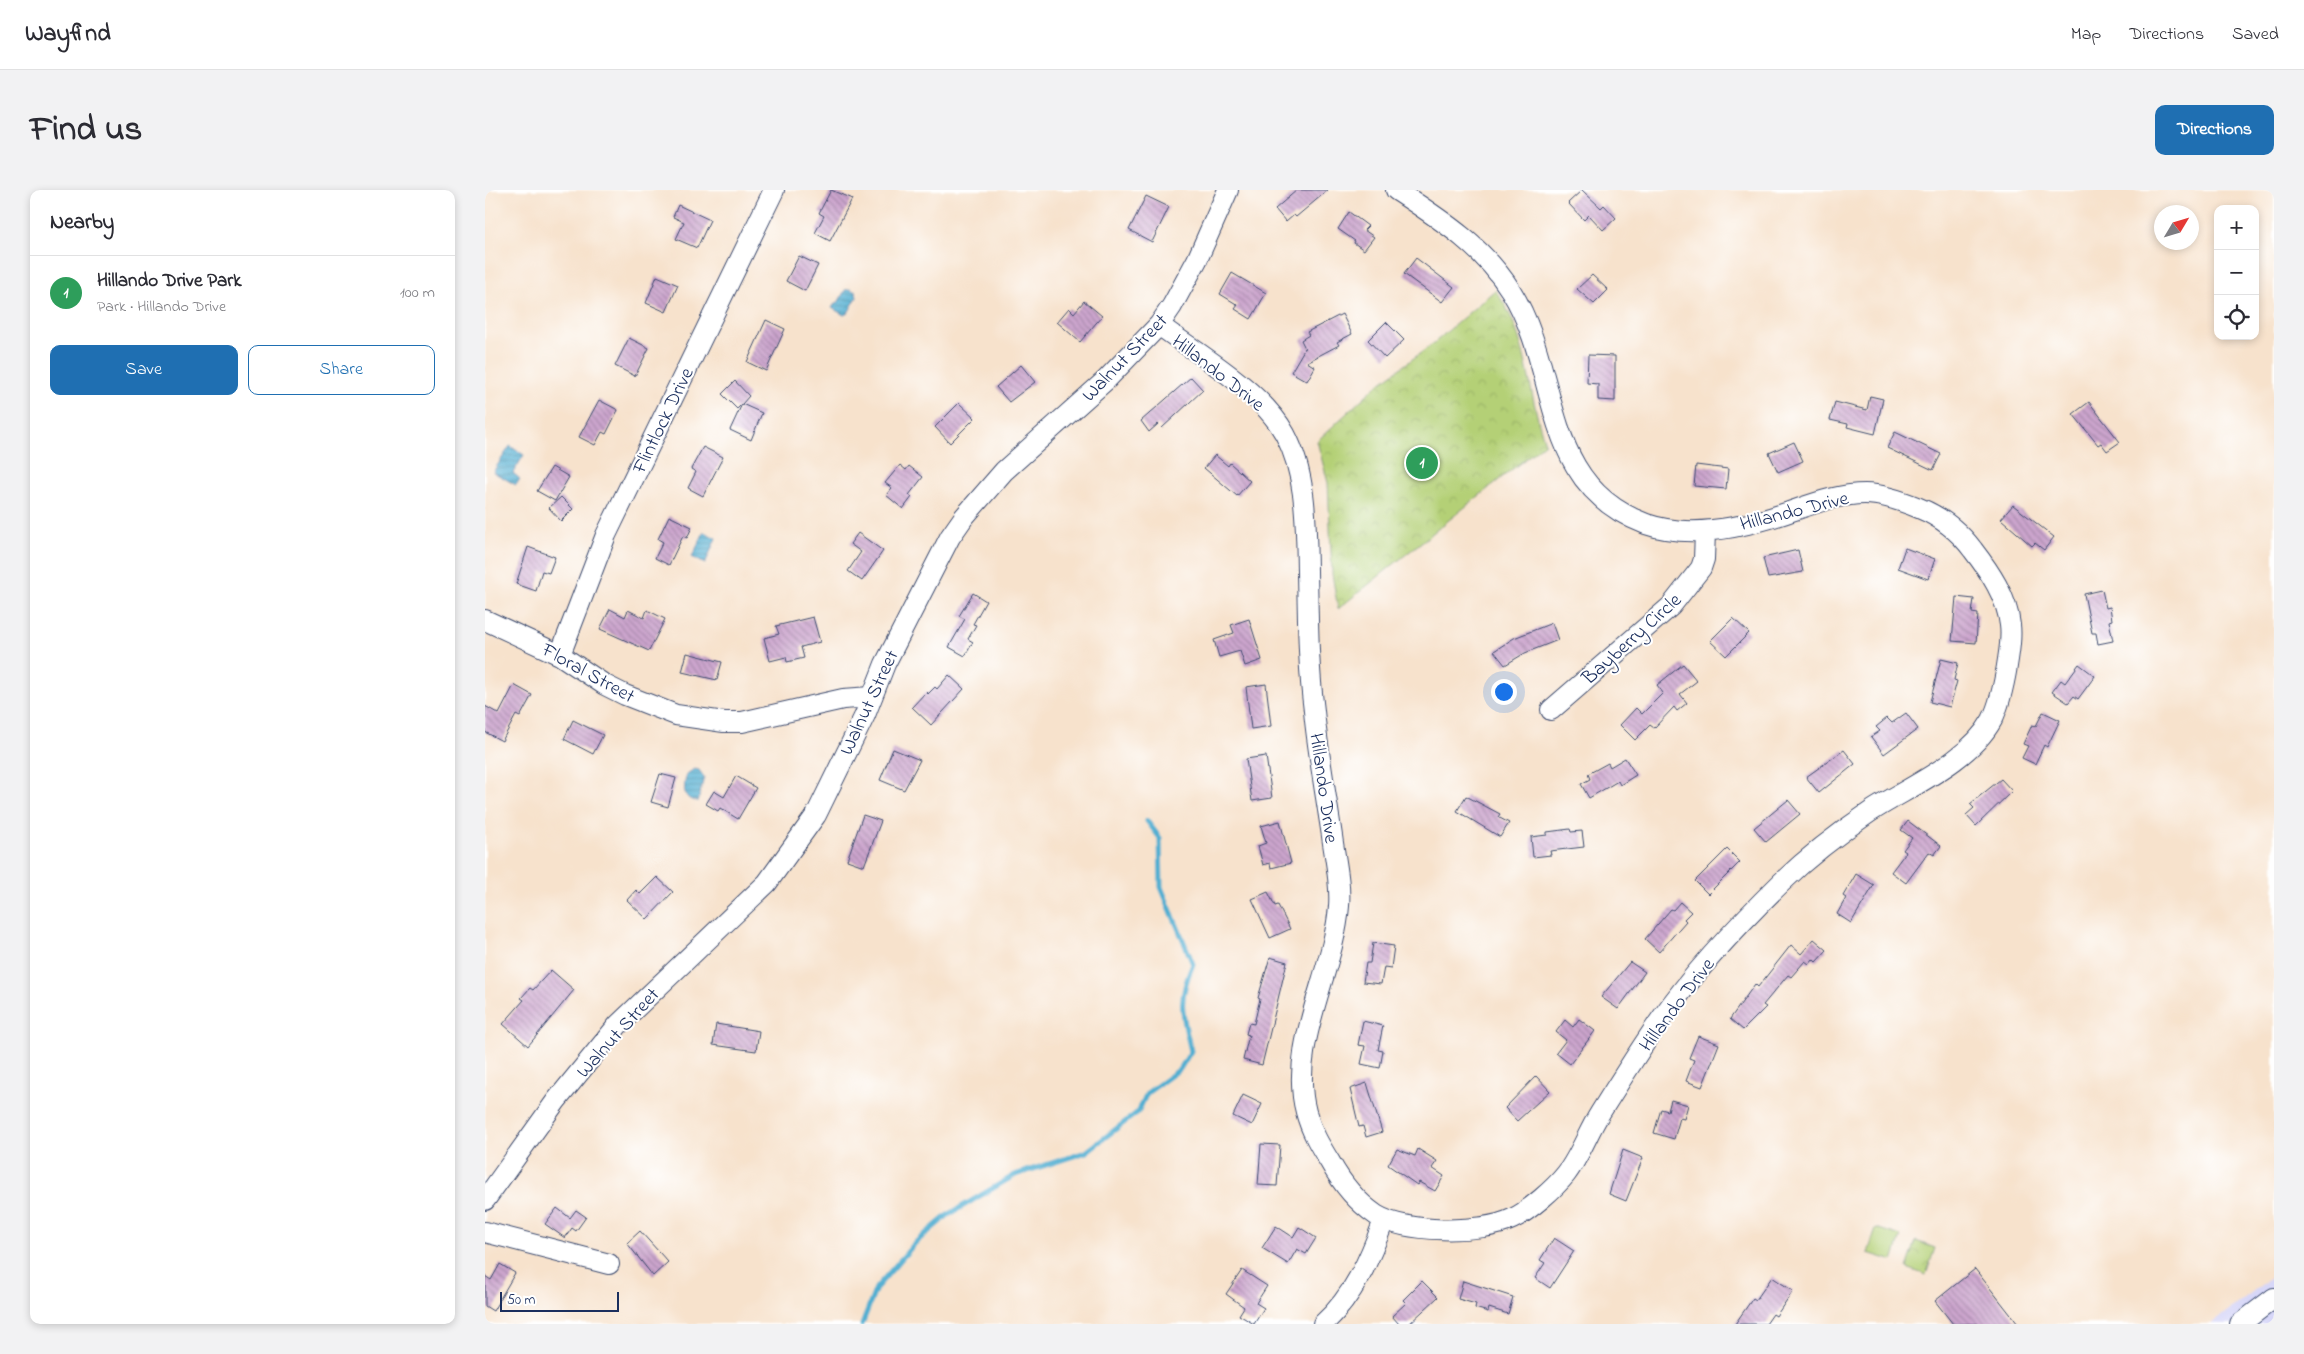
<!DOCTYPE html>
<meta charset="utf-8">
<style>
:root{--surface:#fff;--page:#f2f2f3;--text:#2b2b33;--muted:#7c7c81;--line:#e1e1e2;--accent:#1f6fb2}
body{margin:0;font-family:"Indie Flower",sans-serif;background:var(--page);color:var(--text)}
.controls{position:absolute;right:15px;top:15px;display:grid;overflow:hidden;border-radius:10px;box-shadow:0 2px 8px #0003}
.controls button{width:45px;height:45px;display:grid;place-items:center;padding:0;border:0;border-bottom:1px solid var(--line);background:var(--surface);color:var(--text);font:25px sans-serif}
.compass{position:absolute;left:1669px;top:15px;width:45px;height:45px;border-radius:50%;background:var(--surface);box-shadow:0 2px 8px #0003;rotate:52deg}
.scale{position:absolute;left:15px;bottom:12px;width:119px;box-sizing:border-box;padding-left:5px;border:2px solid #1b2f5e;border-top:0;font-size:14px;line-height:18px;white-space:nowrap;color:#1b2f5e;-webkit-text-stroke:4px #fff;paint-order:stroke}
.you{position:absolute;left:1018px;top:501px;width:18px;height:18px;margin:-12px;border:4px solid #fff;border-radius:50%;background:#1a73e8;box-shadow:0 0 0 8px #1a73e833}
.badge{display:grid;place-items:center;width:32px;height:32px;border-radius:50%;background:var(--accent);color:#fff;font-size:16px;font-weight:700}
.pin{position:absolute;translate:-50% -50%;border:2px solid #fff;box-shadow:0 1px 5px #0006}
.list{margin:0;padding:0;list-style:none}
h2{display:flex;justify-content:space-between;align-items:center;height:65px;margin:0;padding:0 20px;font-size:21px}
h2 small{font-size:16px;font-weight:400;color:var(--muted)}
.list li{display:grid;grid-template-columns:32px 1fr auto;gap:15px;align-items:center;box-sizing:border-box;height:75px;padding:0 20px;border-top:1px solid var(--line)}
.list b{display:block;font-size:19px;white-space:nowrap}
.list p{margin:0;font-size:16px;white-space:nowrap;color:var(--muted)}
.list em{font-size:16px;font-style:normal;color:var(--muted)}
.actions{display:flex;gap:10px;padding:15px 20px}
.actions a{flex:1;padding:11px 0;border:1px solid var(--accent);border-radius:10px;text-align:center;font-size:18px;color:var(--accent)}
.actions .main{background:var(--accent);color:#fff}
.icon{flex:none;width:28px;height:28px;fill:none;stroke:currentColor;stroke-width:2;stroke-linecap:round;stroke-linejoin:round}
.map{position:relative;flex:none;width:1789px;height:1134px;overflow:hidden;border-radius:10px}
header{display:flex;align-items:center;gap:30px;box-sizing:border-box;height:70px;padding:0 25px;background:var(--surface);border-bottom:1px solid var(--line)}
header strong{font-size:24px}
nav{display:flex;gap:28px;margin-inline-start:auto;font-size:18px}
.intro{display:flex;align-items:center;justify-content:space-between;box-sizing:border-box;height:120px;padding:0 30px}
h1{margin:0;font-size:35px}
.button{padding:12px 22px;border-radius:10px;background:var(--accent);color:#fff;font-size:18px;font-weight:700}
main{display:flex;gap:30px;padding:0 30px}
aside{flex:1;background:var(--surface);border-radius:10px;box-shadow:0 2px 8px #0003}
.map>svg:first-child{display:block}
</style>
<header>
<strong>Wayfind</strong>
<nav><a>Map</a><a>Directions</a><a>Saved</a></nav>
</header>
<div class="intro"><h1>Find us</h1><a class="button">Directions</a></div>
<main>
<aside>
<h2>Nearby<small></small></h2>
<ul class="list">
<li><span class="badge" style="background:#2e9e5b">1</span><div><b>Hillando Drive Park</b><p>Park · Hillando Drive</p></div><em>100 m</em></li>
</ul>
<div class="actions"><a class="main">Save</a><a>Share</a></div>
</aside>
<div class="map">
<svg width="1789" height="1134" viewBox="0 0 1789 1134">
<defs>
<pattern id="park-crowns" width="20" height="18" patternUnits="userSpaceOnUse" patternTransform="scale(1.25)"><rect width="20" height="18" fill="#b4d076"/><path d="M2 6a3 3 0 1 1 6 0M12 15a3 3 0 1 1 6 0" fill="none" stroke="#9ab368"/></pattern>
<pattern id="water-rules" width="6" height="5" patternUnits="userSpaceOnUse" patternTransform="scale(1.25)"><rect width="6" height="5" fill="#53afd1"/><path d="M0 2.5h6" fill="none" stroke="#448fad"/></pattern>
<pattern id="building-back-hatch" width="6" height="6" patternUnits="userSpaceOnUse" patternTransform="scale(1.25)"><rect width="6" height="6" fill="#cca5cd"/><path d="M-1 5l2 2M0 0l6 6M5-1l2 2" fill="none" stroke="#a587aa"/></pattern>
</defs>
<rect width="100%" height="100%" fill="#fff"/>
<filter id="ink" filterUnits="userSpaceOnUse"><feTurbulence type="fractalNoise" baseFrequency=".02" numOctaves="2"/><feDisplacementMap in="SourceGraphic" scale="10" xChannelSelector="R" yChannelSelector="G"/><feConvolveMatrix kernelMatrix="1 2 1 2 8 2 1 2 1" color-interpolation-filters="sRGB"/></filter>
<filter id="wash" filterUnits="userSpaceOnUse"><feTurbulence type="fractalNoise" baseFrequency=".0096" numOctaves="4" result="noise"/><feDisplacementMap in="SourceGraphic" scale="20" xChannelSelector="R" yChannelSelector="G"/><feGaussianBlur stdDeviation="1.12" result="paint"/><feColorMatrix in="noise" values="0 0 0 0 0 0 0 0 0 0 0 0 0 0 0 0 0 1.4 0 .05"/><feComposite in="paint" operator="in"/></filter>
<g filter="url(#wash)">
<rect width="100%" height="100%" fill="#f7e2cc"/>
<path fill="#d7d7f8" d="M1789 1085V1134H1726Z"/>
<path fill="url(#park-crowns)" stroke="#68806a" d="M1010 100C1044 145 1042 202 1060 253L853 419 847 384 843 293 832 251 891 196 949 153Z
M1431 1051 1450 1058 1441 1085 1422 1078Z"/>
<path fill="#b4d076" stroke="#68806a" d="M1391 1038 1416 1046 1408 1071 1383 1063Z"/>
<path fill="url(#water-rules)" stroke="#376f98" d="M365 99 371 102 372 107 363 123 359 125 347 118 351 112 353 113 360 100Z
M25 256 39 265 28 283 35 289 31 295 8 282Z
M219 342 231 348 220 374 207 367Z
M209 579 214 580 219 587 213 611C197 611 198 596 202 584Z"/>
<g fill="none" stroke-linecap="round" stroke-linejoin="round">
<path stroke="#53afd1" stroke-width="5" d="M377 1134 391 1098 431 1052 463 1025 530 985 601 962 653 922 662 903 695 879 706 861C697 823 692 811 708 774L676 697 675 648 662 631"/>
</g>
<g id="blocks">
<path fill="url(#building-back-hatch)" d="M346 0 367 9 345 51 330 43 339 26 334 23Z
M812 0H843L811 27 809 25 801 32 790 19Z
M1097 0 1116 18 1119 15 1131 28 1118 40 1104 25 1099 30 1083 13Z
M661 6 684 17 667 52 644 40Z
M193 15 225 30 212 58 191 49 199 32 188 27Z
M864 22 883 36 879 40 889 47 879 60 869 53 870 51 853 39Z
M314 66 333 75 320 101 301 91Z
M931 68 969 97 957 112 919 84Z
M747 83 781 103 766 129 750 119 753 115 735 104Z
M1107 85 1123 100 1109 114 1092 99Z
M172 86 193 95 181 122 161 113Z
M599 111 617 126 595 152 572 132 584 118 589 123Z
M857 124 867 144 852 152 854 155 822 172 830 177 822 191 806 182 820 158 816 150 824 145 822 142Z
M281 130 300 139 281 181 262 172Z
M901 132 919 150 900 168 883 150Z
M144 148 164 158 150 186 130 176Z
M1103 165 1130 166V211L1113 210V194L1102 193Z
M536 175 550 192 524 212 511 197Z
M706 187 718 200 677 238 673 234 664 242 656 231Z
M250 191 264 206 257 214 277 223 266 250 245 240 257 214 252 219 237 204Z
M1385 206 1398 209 1390 244 1362 237 1363 234 1345 230 1350 212 1382 220Z
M114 210 133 220 121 244 117 242 110 255 94 247Z
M1604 212 1635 252 1622 261 1616 253 1613 255 1588 224Z
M474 213 490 228 465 253 450 237Z
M1410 242 1456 264 1448 280 1402 258Z
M1309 252 1318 271 1293 282 1284 263Z
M218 257 238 267 218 306 203 298 211 282 206 279Z
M730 265 743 276 745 273 765 291 752 306 719 278Z
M415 275 421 280 424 276 438 287 424 305 427 307 418 319 401 305 407 298 400 293Z
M1211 275 1243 279 1241 299 1209 296Z
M67 277 84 287 70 311 52 301Z
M76 307 88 319 76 331 64 318Z
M1528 315 1569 347 1559 360 1550 353 1547 356 1516 329Z
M184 326 207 337 202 348 198 346 184 375 170 368 178 352 173 349Z
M373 343 398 361 377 391 363 381 376 362 365 354Z
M43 357 70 367 64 383 57 381 51 401 31 394Z
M1420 358 1450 369 1443 389 1413 378Z
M1313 360 1318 382 1283 388 1278 368Z
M1617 400 1621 418 1625 417 1627 430 1624 431 1628 451 1613 454 1611 443H1607L1599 404Z
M488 403 501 411 488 434 491 435 483 449 488 452 480 466 464 457 480 429 474 426Z
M1471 407 1489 409 1487 423 1493 424 1491 453 1467 451Z
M125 419 140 427 143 420 159 428 162 420 180 429 164 461 115 439Z
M328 427 335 452 316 457 319 468 302 472 301 467 285 471 279 448 294 444 291 436Z
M1248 428 1264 443 1241 466 1225 451Z
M764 429 777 470 760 476 755 461 734 467 729 450 749 443 746 435Z
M1067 433 1073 450 1040 463 1020 475 1009 461 1029 448Z
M202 463 237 472 232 490 197 482Z
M1456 469 1473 473 1469 490 1472 491 1465 517 1445 512Z
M1198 474 1212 491 1195 504 1202 513 1192 521 1189 517 1169 538 1165 535 1150 550 1135 535 1151 518 1157 524 1178 503 1172 495Z
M1594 474 1610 486 1593 509 1589 506 1583 513 1567 502 1576 490 1580 493Z
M464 485 479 499 446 535 427 517 441 502 443 504 450 497 452 499Z
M781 494 786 536 766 539 761 497Z
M29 495 47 505 35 527 31 525 17 551 0 542V516L14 524Z
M1558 522 1575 530 1562 557 1559 555 1550 574 1537 568 1543 556 1538 554 1547 535 1551 536Z
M1421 523 1433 539 1399 564 1386 547 1395 541 1391 537 1402 528 1407 533Z
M88 530 118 545 108 564 79 549Z
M408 559 435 570 419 600 395 590Z
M1359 560 1370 574 1334 603 1321 587Z
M781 566 787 608 767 611 761 569Z
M1140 568 1151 585 1135 595 1133 591 1104 608 1096 594 1105 589 1103 584 1123 573 1125 577Z
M175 584 191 588 183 617 166 612Z
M251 586 271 598 253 629 235 618 233 621 221 614 229 601 239 607Z
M1516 589 1527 601 1491 636 1481 625 1489 618 1485 614Z
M981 606 1015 624 1013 627 1024 633 1015 647 972 621Z
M1303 610 1315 624 1281 652 1269 638Z
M378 625 396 631 379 676 362 670Z
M795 631 806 673 786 678 785 673 778 675 773 656 781 653 776 636Z
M1423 631 1456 656 1449 665 1444 662 1421 693 1406 682 1421 662 1418 660 1427 648 1416 640Z
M1085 639 1086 642 1097 641 1099 657 1065 661 1066 665 1048 667 1046 647 1062 645V642Z
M1242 659 1255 672 1223 704 1210 691Z
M1371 684 1389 695 1366 733 1352 724 1361 708 1358 706Z
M172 687 188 702 162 729 142 710 151 700 155 704Z
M783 702 790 716 793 715 805 739 785 748 767 709Z
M1195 712 1206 722 1199 729 1201 731 1174 762 1160 749 1186 719 1188 720Z
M1329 749 1342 760 1331 772 1328 769 1324 774 1320 771 1306 787 1303 785 1278 815 1281 817 1258 840 1245 829 1270 794 1273 797 1306 755 1316 764Z
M888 753 909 756 906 778 899 777 896 794 878 792 881 773H885Z
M785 767 802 772 777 875 758 870 764 845 761 844 764 833 769 834 775 809 773 808Z
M1145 772 1160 782 1133 819 1116 807Z
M66 780 89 800 43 856 18 834 39 810 36 808 45 798 48 800Z
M1094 829 1110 841 1085 874 1071 863 1081 850 1071 842 1080 830 1088 837Z
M878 831 898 836 893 860 898 861 895 878 876 874 880 856 873 855Z
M231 834 274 841 271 861 228 855Z
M1213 846 1234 854 1217 897 1201 891 1209 870 1204 868Z
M1051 886 1065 901 1032 931 1020 918Z
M882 893 897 942 881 947 878 936 874 937 865 899Z
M758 905 777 914 767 935 748 926Z
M1186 910 1203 915 1199 929 1195 928 1189 949 1169 943 1176 919 1183 921Z
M776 954 795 955 792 996 773 995Z
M912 959 930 966 933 959 952 971 947 978 959 986 950 1001 934 992 932 995 903 975Z
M1138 960 1158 968 1141 1011 1124 1004Z
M72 1018 85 1028 91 1020 101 1027 91 1041 87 1038 80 1048 60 1034Z
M791 1036 808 1047 814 1037 831 1048 821 1064 812 1059 803 1074 777 1058Z
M155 1041 183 1072 168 1086 142 1053Z
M1069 1048 1089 1061 1065 1098 1050 1088 1060 1073 1055 1070Z
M15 1074 30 1083 8 1121 0 1116V1086L6 1090Z
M1490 1079 1533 1134H1468L1450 1111Z
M757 1080 782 1096 771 1113 779 1118 769 1134 754 1125 759 1117 741 1104Z
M1287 1087 1308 1101 1291 1126 1288 1124 1281 1134H1250L1268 1108 1271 1110Z
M937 1091 953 1107 924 1134H914L907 1126 921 1113 918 1110Z
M978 1091 1028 1107 1023 1124 1004 1118 1003 1122 990 1118 991 1114 973 1109Z"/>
</g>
</g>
<g filter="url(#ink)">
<use href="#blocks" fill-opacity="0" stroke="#3c4a6e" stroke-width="1"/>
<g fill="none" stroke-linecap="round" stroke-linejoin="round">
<defs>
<path id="minor" d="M674 135C714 165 776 200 800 244 822 285 821 336 822 381 823 428 823 475 829 521 833 563 841 605 847 646 850 669 856 693 854 716 849 782 803 855 821 922 826 941 835 956 845 972 856 992 872 1012 891 1025 920 1043 996 1044 1027 1029 1044 1021 1070 998 1081 984 1095 966 1103 942 1115 923 1135 891 1155 859 1176 829 1211 779 1254 734 1297 692 1324 666 1354 643 1385 622 1423 597 1484 572 1507 530 1515 514 1519 494 1522 476 1524 462 1527 449 1525 435 1522 407 1505 382 1488 360 1474 341 1456 327 1434 318 1417 311 1398 304 1380 304 1352 304 1325 315 1298 324 1256 338 1204 349 1161 334 1053 294 1077 182 1026 101 998 56 955 29 911 0
M0 430 75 465 120 495 140 505 191 525 239 532H257L358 509 387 507
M75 465 121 345 289 0
M1066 520 1186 416 1216 378 1219 369 1220 342
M0 1010 71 911 133 835 282 693 331 625 380 525 400 474 465 347 479 327 519 281 621 190 674 135 687 116 712 70 743 0
M0 1042 124 1074
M838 1134C869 1106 885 1068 899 1030
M1755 1134 1789 1108"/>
</defs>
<use href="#minor" stroke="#3c4a6e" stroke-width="22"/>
<use href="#minor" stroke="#fff" stroke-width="20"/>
</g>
</g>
<g text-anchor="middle" stroke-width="4" stroke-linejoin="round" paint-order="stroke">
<g font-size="20" fill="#1b2f5e" stroke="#fff">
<text transform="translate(639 167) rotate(-46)" y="7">Walnut Street</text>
<text transform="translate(734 182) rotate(38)" y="7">Hillando Drive</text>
<text transform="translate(177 230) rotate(-64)" y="7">Flintlock Drive</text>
<text transform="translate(1309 320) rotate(-14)" y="7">Hillando Drive</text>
<text transform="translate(1146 448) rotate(-42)" y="7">Bayberry Circle</text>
<text transform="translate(104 482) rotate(29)" y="7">Floral Street</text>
<text transform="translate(383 512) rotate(-65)" y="7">Walnut Street</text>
<text transform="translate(840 598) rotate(82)" y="7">Hillando Drive</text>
<text transform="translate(1191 814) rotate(-53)" y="7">Hillando Drive</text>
<text transform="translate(132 842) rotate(-48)" y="7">Walnut Street</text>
</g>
</g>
</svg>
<div class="controls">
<button>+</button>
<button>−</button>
<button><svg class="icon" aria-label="locate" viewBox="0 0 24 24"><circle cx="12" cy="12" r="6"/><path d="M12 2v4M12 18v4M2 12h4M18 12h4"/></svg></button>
</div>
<svg class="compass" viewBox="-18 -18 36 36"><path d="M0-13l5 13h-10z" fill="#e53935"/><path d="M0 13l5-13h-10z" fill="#7c7c81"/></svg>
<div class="scale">50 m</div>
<div class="you"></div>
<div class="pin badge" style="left:937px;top:273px;background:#2e9e5b">1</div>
</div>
</main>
